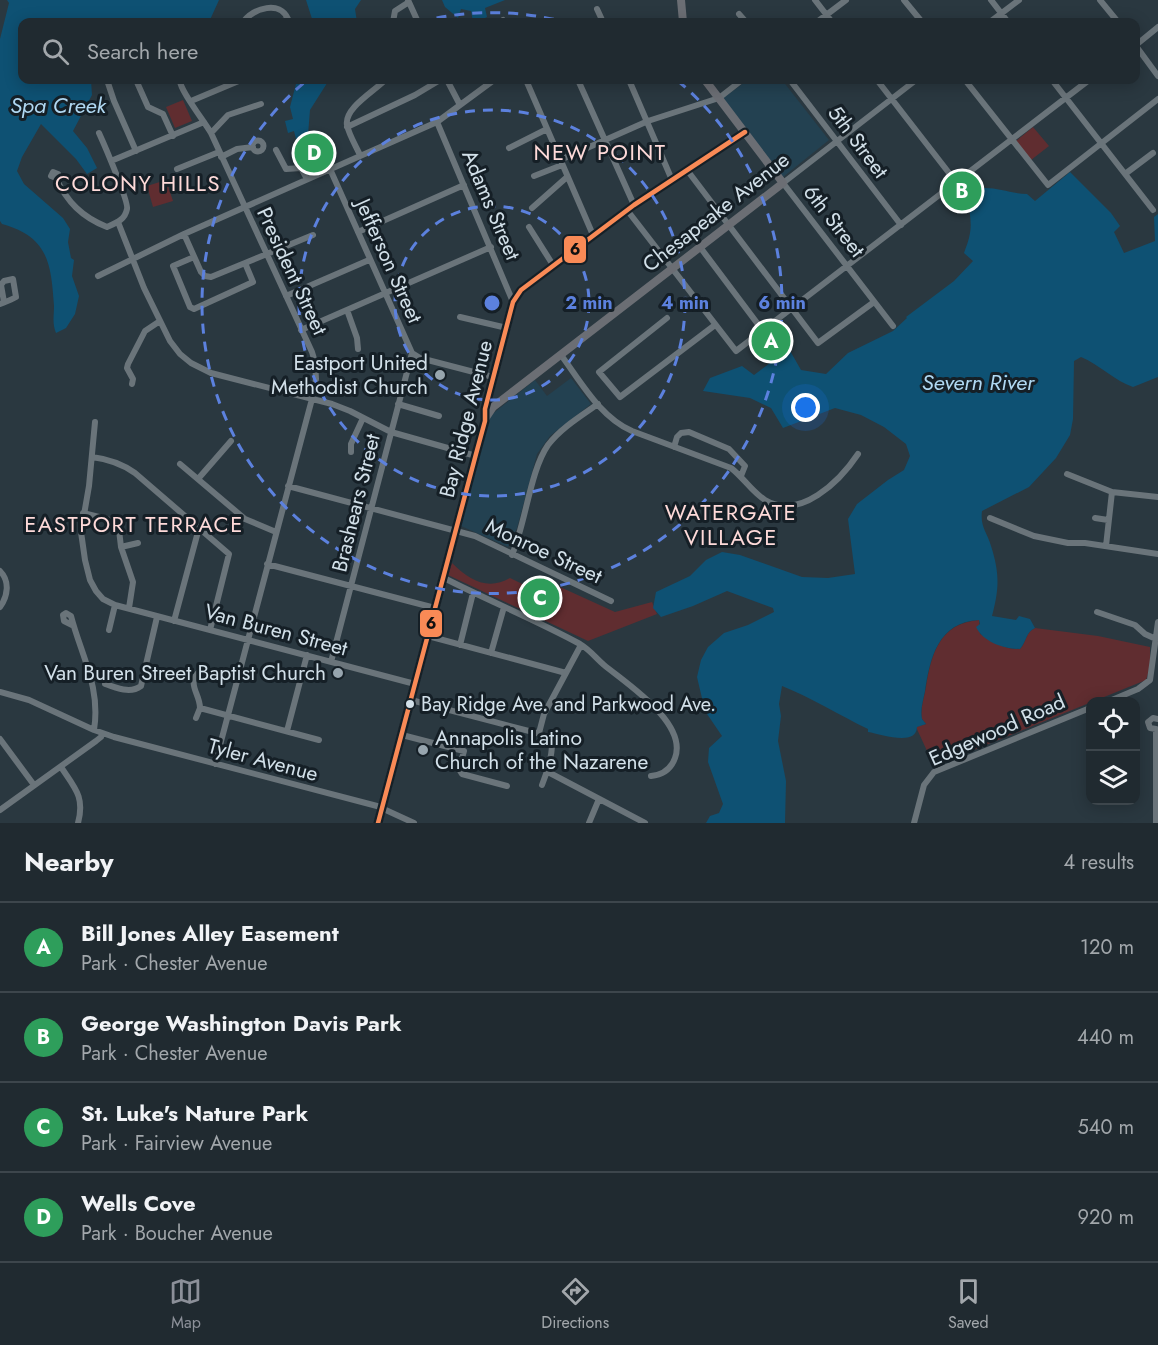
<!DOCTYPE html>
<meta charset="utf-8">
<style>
:root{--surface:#202a30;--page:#283238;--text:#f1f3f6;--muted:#a2a7ab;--line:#3d464c;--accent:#8c9099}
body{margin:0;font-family:Jost,sans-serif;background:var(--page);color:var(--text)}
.controls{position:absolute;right:18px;bottom:18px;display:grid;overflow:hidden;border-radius:12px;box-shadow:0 3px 15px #0003}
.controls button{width:54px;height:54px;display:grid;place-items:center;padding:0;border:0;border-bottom:2px solid var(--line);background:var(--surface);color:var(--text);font:30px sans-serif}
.you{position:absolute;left:806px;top:408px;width:21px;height:21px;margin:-15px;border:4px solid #fff;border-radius:50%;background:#1a73e8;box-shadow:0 0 0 9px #1a73e833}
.badge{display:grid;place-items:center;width:39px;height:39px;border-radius:50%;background:var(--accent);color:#fff;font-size:20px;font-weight:700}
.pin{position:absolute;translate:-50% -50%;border:3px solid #fff;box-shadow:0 2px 6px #0006}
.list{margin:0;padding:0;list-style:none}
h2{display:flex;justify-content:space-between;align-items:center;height:78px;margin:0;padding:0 24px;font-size:26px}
h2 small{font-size:20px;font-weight:400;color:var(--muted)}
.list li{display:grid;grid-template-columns:39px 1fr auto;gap:18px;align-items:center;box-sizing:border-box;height:90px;padding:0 24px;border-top:2px solid var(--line)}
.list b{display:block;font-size:22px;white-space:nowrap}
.list p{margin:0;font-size:20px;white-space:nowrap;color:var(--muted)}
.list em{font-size:20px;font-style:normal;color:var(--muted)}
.icon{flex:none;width:33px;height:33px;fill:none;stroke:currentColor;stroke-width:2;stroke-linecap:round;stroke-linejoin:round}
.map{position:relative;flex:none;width:1158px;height:823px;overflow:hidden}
.search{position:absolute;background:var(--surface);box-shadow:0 3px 15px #0003;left:18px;right:18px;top:18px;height:66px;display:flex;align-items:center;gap:15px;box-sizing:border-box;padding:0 21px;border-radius:12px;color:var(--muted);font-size:22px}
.sheet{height:438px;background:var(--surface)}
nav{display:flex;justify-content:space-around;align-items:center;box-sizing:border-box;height:84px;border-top:2px solid var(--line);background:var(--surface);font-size:16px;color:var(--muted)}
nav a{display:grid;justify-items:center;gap:3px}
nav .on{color:var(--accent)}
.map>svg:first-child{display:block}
</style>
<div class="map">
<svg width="1158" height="823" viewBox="0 0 1158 823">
<rect width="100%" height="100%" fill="#2a3840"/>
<path fill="#234151" d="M748 80H782L829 140 783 177 723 98Z
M571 378 591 404 550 436 537 454 517 528 508 547 461 526 490 416 535 380 547 396Z"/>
<path fill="#602d30" d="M183 100 192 121 175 128 166 107Z
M1033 127 1049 146 1031 160 1016 141Z
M166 180 173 201 153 207 147 186Z
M452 563C469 580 488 591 510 578L541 593 547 581 615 612 652 602 657 614 588 641 448 575Z
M979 620 980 634C995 641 1000 649 1020 649 1027 641 1025 633 1035 628L1098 636 1150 647V667L1146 680 934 766 916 727 926 724 922 719C920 709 924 698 926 687 931 654 940 623 979 620Z"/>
<path fill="#0e5173" d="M7 0H219L209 22H22V80H91L92 95 73 131 87 148 97 168 87 174 76 159 41 124 22 157 17 171 24 184 63 218 70 229 68 242 71 258 74 260 72 276 79 296 75 314 66 328 56 333C52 323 54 316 54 306 51 262 48 237 2 224L0 221V39L9 3Z
M306 0H361L355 9 357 22H313Z
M442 0H505L485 8 487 17 477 22H473L471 11 461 9 458 18 445 7Z
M297 80H329L310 110 308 135 296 139 294 131 288 133 285 121 293 119 290 107Z
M1070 172 1111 213 1120 226 1114 232 1124 253 1155 241 1154 217 1158 214V377L1133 387C1115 381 1100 365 1081 357L1074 361 1073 419 1070 435 1056 458 1029 487 982 511C980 527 987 532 991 546 1000 574 999 589 992 616L1016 620 1019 616 1030 619 1035 628C1025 633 1027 641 1020 649 1004 649 983 642 976 627L980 624 979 620C938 622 930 658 925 691 923 701 920 710 922 719L926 724 917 727C916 747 881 734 868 732V729C839 715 812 698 782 686L779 704 781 716 778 741 786 781 785 823H706L710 816 719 813 723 804 708 762 709 748 722 736 705 711 697 677 701 660 708 647 724 633 748 625 774 612 773 608 727 591 693 606 661 617 653 608 656 592 690 576 706 560 722 552 740 555 802 577 828 578 855 574 848 519 857 504 888 480 904 470 910 456 906 444 884 427 861 415 835 408 783 428 771 408 750 398 703 391 710 378 742 366 754 375 789 349 801 370 826 374 848 353 893 331 907 318 906 317 954 281 973 261 964 253C966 247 969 240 970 233 973 217 965 205 973 190 990 184 1009 194 1027 194L1035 201Z"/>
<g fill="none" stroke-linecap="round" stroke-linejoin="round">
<path stroke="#6a747a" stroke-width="6" d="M408 0 418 22
M815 0 832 22
M904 0 922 22
M991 0 1008 22
M1100 0 1118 22
M597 9 603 22
M739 14 746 22
M503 20 504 22
M243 22C254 8 280 0 288 19L280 22
M393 22 395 11 409 2
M551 22H552
M817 22 846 0
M990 22 1019 0
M1136 45 1158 27
M1136 46 1158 76
M107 80 114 101 136 151
M136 80 148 107 163 114 173 136
M180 80C179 89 204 121 211 133L312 352 315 362 316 379 312 399 215 764
M447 80 460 105
M526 80 593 235
M578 80 634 205
M629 80 672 180
M790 80 901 225
M877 80 956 182
M965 80 1048 185 1158 99
M1052 80 1153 210
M191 101 241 80
M437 122 513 302
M347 127 415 95 440 80
M211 133 228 115 261 104
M252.5 146a5.5 5.5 0 1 1 11 0a5.5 5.5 0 1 1-11 0Z
M509 148 547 129
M276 150 286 169 301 168 307 179
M360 155C356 146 349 135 347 125 344 108 375 91 385 80
M221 157 237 149 253 147
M560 160 648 121 719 98 742 80
M111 161 204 122
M177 169 219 152
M330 169 412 353 420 358 493 377
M687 170 818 343 874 302
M1125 174 1153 153
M534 176 562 165
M56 178 58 174 53 172 51 176 56 178C67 202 82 217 107 227 116 223 125 220 127 209 129 202 104 144 99 133
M532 208 567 177
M627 210 736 351 1089 80
M118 222 144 288 170 341 180 354 191 363 211 373 332 404 350 411 391 432 476 456
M529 227 553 265
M358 232 464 185
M184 234 201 272 205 276 211 277 313 235
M700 247 763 331
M194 257 173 266 190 307 194 309 253 282 245 263
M98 276 184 234 437 122 494 80
M286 296 369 260
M0 304C5 302 11 300 16 297L13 279 4 281 1 285 4 302
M347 310 357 338 358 349
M460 317 507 328
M667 318 599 372 620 397 715 325
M893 326 783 183 916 80
M301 330 491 247
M561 355C581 382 600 417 632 431L731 468C743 477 752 492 765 500 800 521 840 481 858 454
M132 384 133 379 127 368 128 364 145 331 160 321
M398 404 439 416
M95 422 89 486 81 532 85 560 90 580 96 591 103 599 115 605 415 684
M674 447 677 437 681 433 689 432 729 449 745 466 741 476
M351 452V444L363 418
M92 457C108 459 121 463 135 473L229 554 210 630
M180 464 245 519 276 532
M1067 474 1112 492 1158 497
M198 479 231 441
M288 486 475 536 611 601
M83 513 107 519 115 523 119 530 121 547 133 582 129 608
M990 518 1034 536 1068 543H1085L1158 554
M1095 518 1108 520
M1106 546 1112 492
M121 547 138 543
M512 555C526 522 530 471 548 445 561 428 581 416 598 404
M267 564 435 608
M0 571C10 581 8 596 0 607
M444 578C489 601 536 620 580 644 590 650 596 658 604 665 627 684 688 723 675 758 671 769 662 775 651 776
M1097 612 1135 625 1145 634 1156 639
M174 621 199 528
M72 625 64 621 63 615 66 613 71 616C81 655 101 687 94 730
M109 630 115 605
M428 636 566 673
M460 645 473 593
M491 653 504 607
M331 662 412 353
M238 678 201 670C185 683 200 693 200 708L319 740
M105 684C118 688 130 694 141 686L157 617
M0 692 29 700 94 730 114 737 377 806 414 823
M411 700 548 736 552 739C553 755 548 770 542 785
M1107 702 1138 689 1150 680 1158 622
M196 718 200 708
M1156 729V823
M1156 729 1150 728 1148 722 1153 718 1158 719
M287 731 307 655
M539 733 544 714 581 645
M402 735 464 751 459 769 462 774 507 786
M0 739 34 785
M61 767C75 788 85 797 78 823
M548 772 645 823
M0 810 96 741 101 737 102 733
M589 823 599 799
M914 823 924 785 934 772 1090 708"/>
<path stroke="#6b6e74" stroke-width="8" d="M681 0 683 22
M485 419 493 407 783 183 705 80
M378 823 476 454 485 421V409L513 302 521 290 634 205 745 132"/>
<defs>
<path id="bus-1" d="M378 823 476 454 485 421V409L513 302 521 290 634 205 745 132"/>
</defs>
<use href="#bus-1" stroke="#151f26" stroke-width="9"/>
<use href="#bus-1" stroke="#f98a56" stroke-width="4.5"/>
</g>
<g fill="none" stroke="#5c81de" stroke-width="3" stroke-dasharray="10 8">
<circle cx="492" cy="303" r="97"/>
<circle cx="492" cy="303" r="193"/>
<path d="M419 22A290 290 0 0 1 565 22M678 81A290 290 0 1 1 306 81"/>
</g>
<g fill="#97a5ae" stroke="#151f26" stroke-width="2">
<circle cx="440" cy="375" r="6"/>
<circle cx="338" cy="673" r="6"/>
<circle cx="423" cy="750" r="6"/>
</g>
<circle fill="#d2e0e9" stroke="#151f26" stroke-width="2" cx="410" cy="704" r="5"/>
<g text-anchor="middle" stroke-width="6" stroke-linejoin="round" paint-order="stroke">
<g font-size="20" fill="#d2e0e9" stroke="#151f26" text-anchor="start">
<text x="421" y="711">Bay Ridge Ave. and Parkwood Ave.</text>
</g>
<g font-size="21" fill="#d2e0e9" stroke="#151f26">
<text transform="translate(858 142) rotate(53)" y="7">5th Street</text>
<text transform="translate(491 205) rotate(67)" y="7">Adams Street</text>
<text transform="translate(716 212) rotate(-38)" y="7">Chesapeake Avenue</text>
<text transform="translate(834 221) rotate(52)" y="7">6th Street</text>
<text transform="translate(389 261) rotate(66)" y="7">Jefferson Street</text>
<text transform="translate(292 271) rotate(65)" y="7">President Street</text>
<text transform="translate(466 419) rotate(-76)" y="7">Bay Ridge Avenue</text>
<text transform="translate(356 503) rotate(-76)" y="7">Brashears Street</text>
<text transform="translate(544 551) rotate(25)" y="7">Monroe Street</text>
<text transform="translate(276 630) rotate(15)" y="7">Van Buren Street</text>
<text transform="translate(997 730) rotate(-24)" y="7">Edgewood Road</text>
<text transform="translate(263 760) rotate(15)" y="7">Tyler Avenue</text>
</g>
<g font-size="21" fill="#d2e0e9" stroke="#151f26" text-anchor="end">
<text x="428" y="370">Eastport United<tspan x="428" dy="24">Methodist Church</tspan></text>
<text x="326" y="680">Van Buren Street Baptist Church</text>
<text x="435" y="745" text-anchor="start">Annapolis Latino<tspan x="435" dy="24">Church of the Nazarene</tspan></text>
</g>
<g font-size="22" font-style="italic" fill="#b0d8f2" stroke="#151f26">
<text x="58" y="113">Spa Creek</text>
<text x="978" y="390">Severn River</text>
</g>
<g font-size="22" letter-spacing="1.5" fill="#fedad9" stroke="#151f26">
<text x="600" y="160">NEW POINT</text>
<text x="138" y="191">COLONY HILLS</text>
<text x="731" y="520">WATERGATE<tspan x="731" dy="25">VILLAGE</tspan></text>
<text x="134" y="532">EASTPORT TERRACE</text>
</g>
</g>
<circle cx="492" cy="303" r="9" fill="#5c81de" stroke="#151f26" stroke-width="3"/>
<g font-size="18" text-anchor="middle" font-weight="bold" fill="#5c81de" stroke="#151f26" stroke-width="6" stroke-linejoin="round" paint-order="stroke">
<text x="589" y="309">2 min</text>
<text x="685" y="309">4 min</text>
<text x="782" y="309">6 min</text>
</g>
<g stroke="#151f26" stroke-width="2">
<rect x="563" y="235" width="24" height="29" rx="6" fill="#f98a56"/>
<rect x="419" y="609" width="24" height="29" rx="6" fill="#f98a56"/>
</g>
<g font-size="16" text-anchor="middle" font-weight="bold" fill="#111">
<text x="575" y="255">6</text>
<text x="431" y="629">6</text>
</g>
</svg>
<div class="controls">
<button><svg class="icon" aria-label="locate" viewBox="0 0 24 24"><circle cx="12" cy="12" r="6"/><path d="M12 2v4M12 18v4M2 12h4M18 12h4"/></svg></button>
<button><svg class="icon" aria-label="layers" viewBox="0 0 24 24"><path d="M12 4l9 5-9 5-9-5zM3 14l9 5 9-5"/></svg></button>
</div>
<div class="you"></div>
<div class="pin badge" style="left:771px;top:341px;background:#2e9e5b">A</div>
<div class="pin badge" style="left:962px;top:191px;background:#2e9e5b">B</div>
<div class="pin badge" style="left:540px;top:598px;background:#2e9e5b">C</div>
<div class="pin badge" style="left:314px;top:153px;background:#2e9e5b">D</div>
<div class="search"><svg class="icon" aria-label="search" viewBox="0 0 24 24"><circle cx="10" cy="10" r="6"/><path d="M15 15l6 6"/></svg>Search here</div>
</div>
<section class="sheet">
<h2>Nearby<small>4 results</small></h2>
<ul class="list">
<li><span class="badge" style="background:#2e9e5b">A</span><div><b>Bill Jones Alley Easement</b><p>Park · Chester Avenue</p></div><em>120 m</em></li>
<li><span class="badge" style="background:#2e9e5b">B</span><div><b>George Washington Davis Park</b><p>Park · Chester Avenue</p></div><em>440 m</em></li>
<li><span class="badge" style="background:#2e9e5b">C</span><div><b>St. Luke's Nature Park</b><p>Park · Fairview Avenue</p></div><em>540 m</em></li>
<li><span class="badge" style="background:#2e9e5b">D</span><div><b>Wells Cove</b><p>Park · Boucher Avenue</p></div><em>920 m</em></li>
</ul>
</section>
<nav>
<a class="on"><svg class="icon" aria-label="map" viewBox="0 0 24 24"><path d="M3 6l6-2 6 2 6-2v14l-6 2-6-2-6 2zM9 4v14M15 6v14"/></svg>Map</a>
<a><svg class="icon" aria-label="directions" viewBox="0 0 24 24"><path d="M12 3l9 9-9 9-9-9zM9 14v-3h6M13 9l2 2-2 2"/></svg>Directions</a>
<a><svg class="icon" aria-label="saved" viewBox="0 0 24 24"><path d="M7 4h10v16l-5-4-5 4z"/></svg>Saved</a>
</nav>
